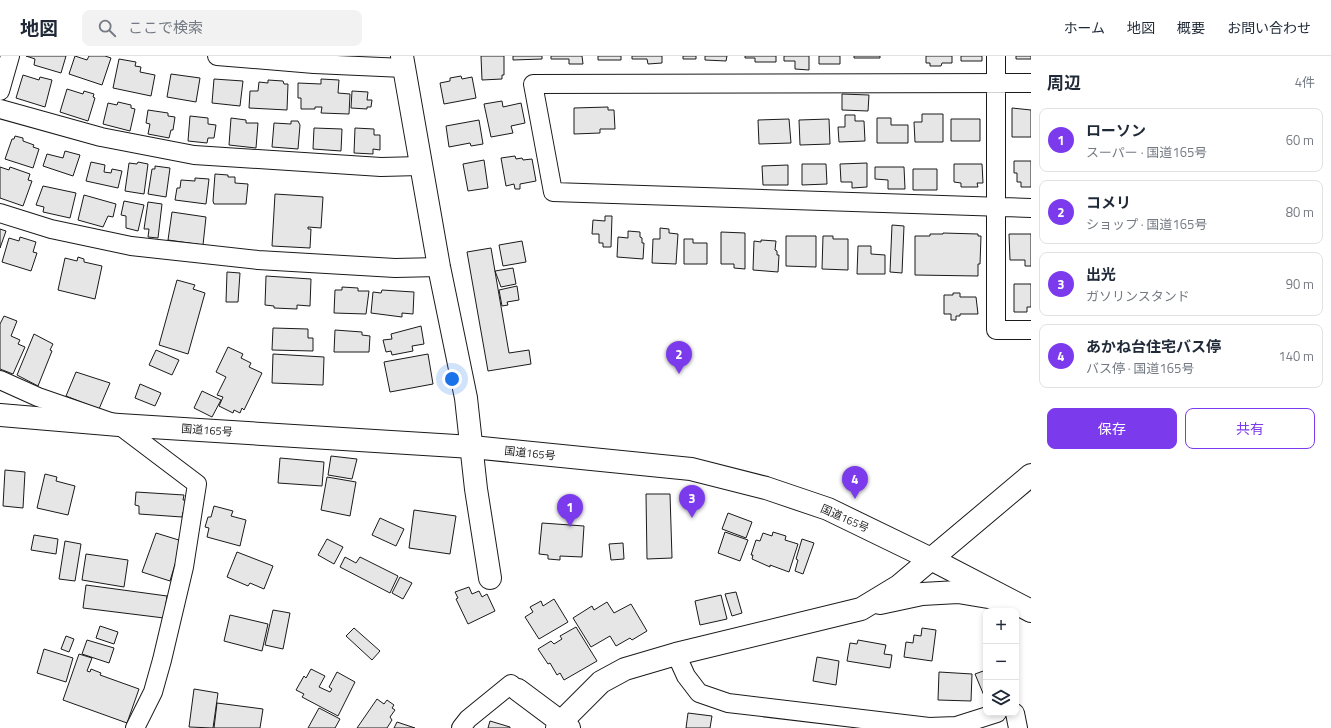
<!DOCTYPE html>
<html lang="ja">
<meta charset="utf-8">
<style>
:root{--surface:#fff;--page:#f2f2f3;--text:#1f2937;--muted:#747a83;--line:#e0e1e3;--accent:#7c3aed}
body{margin:0;font-family:"Titillium Web","Noto Sans JP",sans-serif;background:var(--page);color:var(--text)}
.controls{position:absolute;right:12px;bottom:12px;display:grid;overflow:hidden;border-radius:8px;box-shadow:0 2px 6px #0003}
.controls button{width:36px;height:36px;display:grid;place-items:center;padding:0;border:0;border-bottom:1px solid var(--line);background:var(--surface);color:var(--text);font:20px sans-serif}
.you{position:absolute;left:452px;top:323px;width:14px;height:14px;margin:-10px;border:3px solid #fff;border-radius:50%;background:#1a73e8;box-shadow:0 0 0 6px #1a73e833}
.badge{display:grid;place-items:center;width:26px;height:26px;border-radius:50%;background:var(--accent);color:#fff;font-size:13px;font-weight:700}
.pin{position:absolute;translate:-50% -33px;filter:drop-shadow(0 1px 2px #0008)}
.pin::after{content:'';position:absolute;top:21px;width:14px;height:12px;background:inherit;clip-path:polygon(0 0,100% 0,50% 100%)}
.list{margin:0;padding:0;list-style:none}
h2{display:flex;justify-content:space-between;align-items:center;height:52px;margin:0;padding:0 16px;font-size:17px}
h2 small{font-size:13px;font-weight:400;color:var(--muted)}
.list li{display:grid;grid-template-columns:26px 1fr auto;gap:12px;align-items:center;box-sizing:border-box;height:64px;margin:0 8px 8px;padding:0 8px;border:1px solid var(--line);border-radius:8px}
.list b{display:block;font-size:15px;white-space:nowrap}
.list p{margin:0;font-size:13px;white-space:nowrap;color:var(--muted)}
.list em{font-size:13px;font-style:normal;color:var(--muted)}
.actions{display:flex;gap:8px;padding:12px 16px}
.actions a{flex:1;padding:9px 0;border:1px solid var(--accent);border-radius:8px;text-align:center;font-size:14px;color:var(--accent)}
.actions .main{background:var(--accent);color:#fff}
.icon{flex:none;width:22px;height:22px;fill:none;stroke:currentColor;stroke-width:2;stroke-linecap:round;stroke-linejoin:round}
.map{position:relative;flex:none;width:1031px;height:672px;overflow:hidden}
header{display:flex;align-items:center;gap:24px;box-sizing:border-box;height:56px;padding:0 20px;background:var(--surface);border-bottom:1px solid var(--line)}
header strong{font-size:19px}
nav{display:flex;gap:22px;margin-inline-start:auto;font-size:14px}
.search{width:280px;height:36px;background:var(--page);display:flex;align-items:center;gap:10px;box-sizing:border-box;padding:0 14px;border-radius:8px;color:var(--muted);font-size:15px}
main{display:flex}
aside{flex:1;background:var(--surface)}
.map>svg:first-child{display:block}
</style>
<header>
<strong>地図</strong>
<div class="search"><svg class="icon" aria-label="search" viewBox="0 0 24 24"><circle cx="10" cy="10" r="6"/><path d="M15 15l6 6"/></svg>ここで検索</div>
<nav><a>ホーム</a><a>地図</a><a>概要</a><a>お問い合わせ</a></nav>
</header>
<main>
<div class="map">
<svg width="1031" height="672" viewBox="0 0 1031 672">
<rect width="100%" height="100%" fill="#fff"/>
<path fill="#e6e6e6" stroke="#1a1a1a" d="M26 0H66L61 17 34 9 35 3Z
M75 0 87 4 89 0H105L111 2 102 29 69 18Z
M481 0H504V19H502V23L482 24Z
M513 0H542V3L513 4Z
M551 0H582L583 8H569V3H551Z
M598 0H621V4H598Z
M632 0H662V7L648 8 647 3H632Z
M683 0H696V3H683Z
M705 0H727L726 5 705 4Z
M745 0H776V6H755V2H745Z
M784 0H809V14L795 13V5H784Z
M819 0H840V8H819Z
M854 0H880V2H854Z
M926 0H952V7H942L941 10H930V7H926Z
M961 0H982V5H961Z
M1016 0H1031V3H1016Z
M119 3 136 6 135 10 141 11 140 16 155 19 151 40 113 32Z
M171 18 200 22 196 46 167 41Z
M23 19 39 24 40 21 52 24 45 51 16 42Z
M461 20 462 23 472 21 476 42 444 48 440 27 450 25V22Z
M214 23 243 25 240 50 212 47Z
M321 23 339 24 338 37 350 38 349 58 321 57 322 51H315V53H301V42H298V27L321 28Z
M268 24 283 25 284 28H288L287 54 249 52 250 35H258L259 26 268 27Z
M67 33 83 38 84 35 94 38 93 41 95 42 88 65 60 56Z
M352 35 368 36 367 44H372L371 51H367V53L351 52Z
M842 38 869 39 868 55 842 54Z
M502 45 503 51 521 47 525 67 511 70 513 77 491 81 484 48Z
M118 46 131 49V52L135 53 130 75 103 68 108 47 117 49Z
M608 51V54H614L615 73H600V77L574 78V52Z
M1012 52 1031 54V81H1012Z
M148 54 168 57V60L175 61 173 74H171L169 82 148 78 150 68 146 67Z
M922 58H943V86H915L914 66H922Z
M845 59H855V65H864L865 85 839 86 838 71H845Z
M190 60 208 62V68L216 69 214 82H208L207 87 188 85Z
M231 62 246 64V67H258L256 92 229 89Z
M877 62H891V69H908V87H877Z
M789 63 791 87 759 88 758 64Z
M829 63 830 88 800 89 799 64Z
M951 63H980V85H951Z
M479 64 483 88 471 90 470 87 449 91 446 70Z
M291 65H298L300 69 298 93 272 91 274 67 291 68Z
M314 72 342 73 341 95 313 93Z
M355 72 374 73V79H380V94L373 93V98L354 97Z
M15 80 23 82V85L34 89 33 91 39 93 33 112 5 103 12 83H14Z
M65 95 80 99 73 120 43 110 47 98 63 102Z
M515 100 516 103 522 102 523 104 532 103 536 125 520 128V133H515L514 128 506 130 501 102Z
M484 104 488 132 468 135 463 108Z
M1014 105H1031V131H1021V126H1017V117H1014Z
M91 106 105 109 104 116 111 117 112 113 122 115 118 132 86 125Z
M138 106 148 108 144 138 125 135 129 107 137 108Z
M867 107V131L852 132V126H841L840 108Z
M802 108H826L827 128 802 129Z
M954 108H982L983 127H977L978 131H961V127L954 126Z
M788 109V129H763L762 110Z
M155 110 170 112 166 141 148 138 152 113H155Z
M0 111 9 114 10 111 30 118 28 124 32 125 23 150 0 142Z
M875 111H904L905 133H888V124L875 123Z
M913 113H937V134H913Z
M215 118 228 119V121H235V127L248 128 246 148H214L213 145Z
M195 122 209 123 206 148 175 144 177 132H180L181 124 195 125Z
M43 130 76 137 70 162 43 156 44 151 36 149Z
M275 138 323 141 321 172 308 171V173H311L310 192 272 190Z
M84 139 116 148 113 161 108 160 103 171 78 164Z
M124 145 144 149 138 175 126 172V160L121 159Z
M148 146 162 148 158 182 148 181 149 173H144Z
M172 156 206 161 203 189 168 184Z
M605 160H612L611 191H603V187H599V178H592L593 164 605 165Z
M892 169 904 170 902 217 890 216Z
M660 172 669 173V177L678 178 676 208 652 207 653 183H660Z
M0 173 6 175 0 192Z
M628 175 640 176V181L642 182V187H644L643 203 617 201 618 181 628 182Z
M721 176 745 177V213L734 212V208H721Z
M943 177 978 178V180H981L980 208H978V220L915 219V180H930V178H943Z
M1009 178H1031V210H1025V204H1010Z
M786 180H816V211L786 210Z
M823 180H833V183H848V214L822 213Z
M20 181 36 186 33 196 37 197 31 215 2 206 9 182 19 185Z
M684 183H693V187H707V208H684Z
M761 184 776 185 775 194 777 195V199H779L778 216 753 214 754 185 761 186Z
M522 185 526 206 503 210 499 189Z
M858 190H871V198L885 199V218H857Z
M491 192 509 297 529 294 531 308 488 315 467 196Z
M78 201 84 203V206L102 210 95 243 58 234 65 202 77 205Z
M513 212 516 228 501 231 495 215Z
M227 216 240 217 238 246H226Z
M266 220 311 223 310 250 297 249V253L274 252V250L265 249Z
M177 224 195 229 193 233 205 237 188 298 159 289Z
M1014 228H1031V251H1027V256H1014Z
M517 230 519 244 507 246 508 249 502 250 499 234Z
M342 231 358 232V235H369L366 258 334 257 335 234H342Z
M382 234 414 236 413 258 402 257V261L371 257 373 236 381 237Z
M953 237H960V241H976L978 258H960V260H956V264H951V258H944V239H953Z
M4 260 17 265 11 280 20 284 18 288 25 291 13 318 0 313V268Z
M421 270 424 288 412 290 413 295 392 299 391 295 386 296 383 284 392 283 391 278Z
M273 272 308 273V282H313V295L272 294Z
M335 274 362 276V279L370 280 369 296H334Z
M34 278 53 288 50 294 52 295 38 330 17 319Z
M228 291 243 298 241 302 251 307 249 311 262 317 244 354 242 352 240 357 234 354 233 357 219 350 223 341 217 339 226 321 216 316Z
M156 294 179 304 172 319 149 309Z
M273 298 324 301 323 329 272 327Z
M428 298 433 328 390 336 384 306Z
M76 316 110 327 99 353 66 340Z
M140 328 161 337 155 350 135 342Z
M202 335 221 344 212 361 194 352Z
M331 400 357 403 352 423 328 419Z
M280 402 324 406 322 430 278 427Z
M5 414 25 416 23 452 3 450Z
M45 418 57 421 56 425 75 430 68 459 37 452Z
M327 421 356 426 350 460 321 454Z
M136 436 184 439 183 444H186L185 456H183L182 461 139 458V450L135 449Z
M646 438H670L672 502 647 503Z
M214 450 233 455 231 460 246 464 240 490 207 481 209 472 205 471 208 461H211Z
M414 454 456 460 450 498 409 492Z
M728 457 752 466 746 482 722 473Z
M380 462 404 473 396 490 372 479Z
M542 467 584 470 582 501 560 500V504L548 503V499L539 498Z
M725 476 748 484 740 505 718 497Z
M773 476 786 480 785 484 798 488 789 516 770 509V511L752 503 753 499H751L756 484 760 485 763 477 772 480Z
M156 477 182 485 170 525 142 516Z
M34 479 58 483 56 498 31 494Z
M327 483 343 491 334 508 318 499Z
M802 483 814 487 803 518 795 515 798 504 796 503Z
M65 485 81 488 75 525 59 523Z
M623 487 624 503 611 504 609 488Z
M237 496 273 510 264 533 250 527 248 530 227 521Z
M86 498 128 504 124 531 82 524Z
M345 501 356 507 360 501 398 520 390 537 340 511Z
M400 521 412 527 403 543 392 537Z
M86 529 167 540 164 562 83 552Z
M469 531 472 538 479 535 482 541 487 538 495 555 468 568 456 543 458 542 455 536Z
M736 536 742 557 732 560 725 538Z
M721 539 727 563 700 569 695 545Z
M554 543 568 566 539 583 525 561 533 556 530 551 541 545 543 550Z
M607 546 614 557 631 548 647 575 632 584 630 582 616 590 610 580 591 591 573 562 592 550 594 554Z
M273 554 290 557 283 593 265 589Z
M230 559 268 568 262 595 224 585Z
M100 570 118 576 114 588 96 582Z
M576 571 597 605 564 624 560 617 557 619 550 607 548 608 538 593 551 585 554 588 562 583 560 580Z
M354 572 380 595 372 604 346 580Z
M922 572 936 574 932 605 904 601 906 586 913 587 914 579 921 580Z
M66 580 74 583 69 596 61 593Z
M87 584 114 592 109 607 82 598Z
M858 584 886 589 884 598 892 599 890 612 847 605 850 587 857 588Z
M44 593 73 602 66 626 37 617Z
M79 598 92 602 87 615 90 616 91 613 101 617 100 619 139 633 127 667 63 644Z
M817 601 839 605 836 629 813 625Z
M311 613 325 620 319 631 330 636 332 633 329 631 337 616 355 626 338 660 302 641 304 638 296 634 304 620 306 622Z
M986 614V642H985L975 618Z
M939 616 972 618 971 645 938 644Z
M194 633 218 637 213 672 189 671Z
M377 643 384 648 387 644 394 649 392 652 395 654 390 661 392 664 387 672H357Z
M217 647 263 653 260 672H214Z
M319 652 340 663 335 672H308Z
M688 657 712 660 710 672H686Z
M490 665 510 671V672H488Z
M397 666 415 672H394Z"/>
<g fill="none" stroke-linecap="round" stroke-linejoin="round">
<defs>
<path id="street" d="M217 0 314 8 404 12
M996 0V274H1031
M1031 27 533 28 553 136 1031 152
M0 35 10 0
M0 53 101 81 194 99 381 111 420 110
M0 157 51 173 131 190 258 204 395 212 439 211
M0 324 38 341 119 369 197 428 184 511 162 604 153 636 135 672
M676 598 686 620 699 637 728 647 929 671 956 670 997 657
M1015 657 1018 672
M461 672 468 663 511 628 518 634"/>
<path id="secondary" d="M402 0 439 211 466 342 476 433 490 522
M880 547 922 538 958 536 1006 544
M518 634 569 672
M557 672 561 666 601 626 625 613 676 598 861 553 899 530 1031 419"/>
<path id="highway" d="M0 359 119 369 472 391 691 413 766 432 828 453 931 503 1031 555"/>
</defs>
<use href="#street" stroke="#1a1a1a" stroke-width="20"/>
<use href="#secondary" stroke="#1a1a1a" stroke-width="24"/>
<use href="#highway" stroke="#1a1a1a" stroke-width="24"/>
<use href="#street" stroke="#fff" stroke-width="18"/>
<use href="#secondary" stroke="#fff" stroke-width="22"/>
<use href="#highway" stroke="#fff" stroke-width="22"/>
</g>
<g text-anchor="middle" stroke-width="3" stroke-linejoin="round" paint-order="stroke">
<g font-size="11" fill="#1a1a1a" stroke="#fff">
<text transform="translate(207 374) rotate(4)" y="4">国道165号</text>
<text transform="translate(530 397) rotate(6)" y="4">国道165号</text>
<text transform="translate(845 462) rotate(24)" y="4">国道165号</text>
</g>
</g>
</svg>
<div class="controls">
<button>+</button>
<button>−</button>
<button><svg class="icon" aria-label="layers" viewBox="0 0 24 24"><path d="M12 4l9 5-9 5-9-5zM3 14l9 5 9-5"/></svg></button>
</div>
<div class="you"></div>
<div class="pin badge" style="left:570px;top:471px">1</div>
<div class="pin badge" style="left:679px;top:318px">2</div>
<div class="pin badge" style="left:692px;top:462px">3</div>
<div class="pin badge" style="left:855px;top:443px">4</div>
</div>
<aside>
<h2>周辺<small>4件</small></h2>
<ul class="list">
<li><span class="badge">1</span><div><b>ローソン</b><p>スーパー · 国道165号</p></div><em>60 m</em></li>
<li><span class="badge">2</span><div><b>コメリ</b><p>ショップ · 国道165号</p></div><em>80 m</em></li>
<li><span class="badge">3</span><div><b>出光</b><p>ガソリンスタンド</p></div><em>90 m</em></li>
<li><span class="badge">4</span><div><b>あかね台住宅バス停</b><p>バス停 · 国道165号</p></div><em>140 m</em></li>
</ul>
<div class="actions"><a class="main">保存</a><a>共有</a></div>
</aside>
</main>
